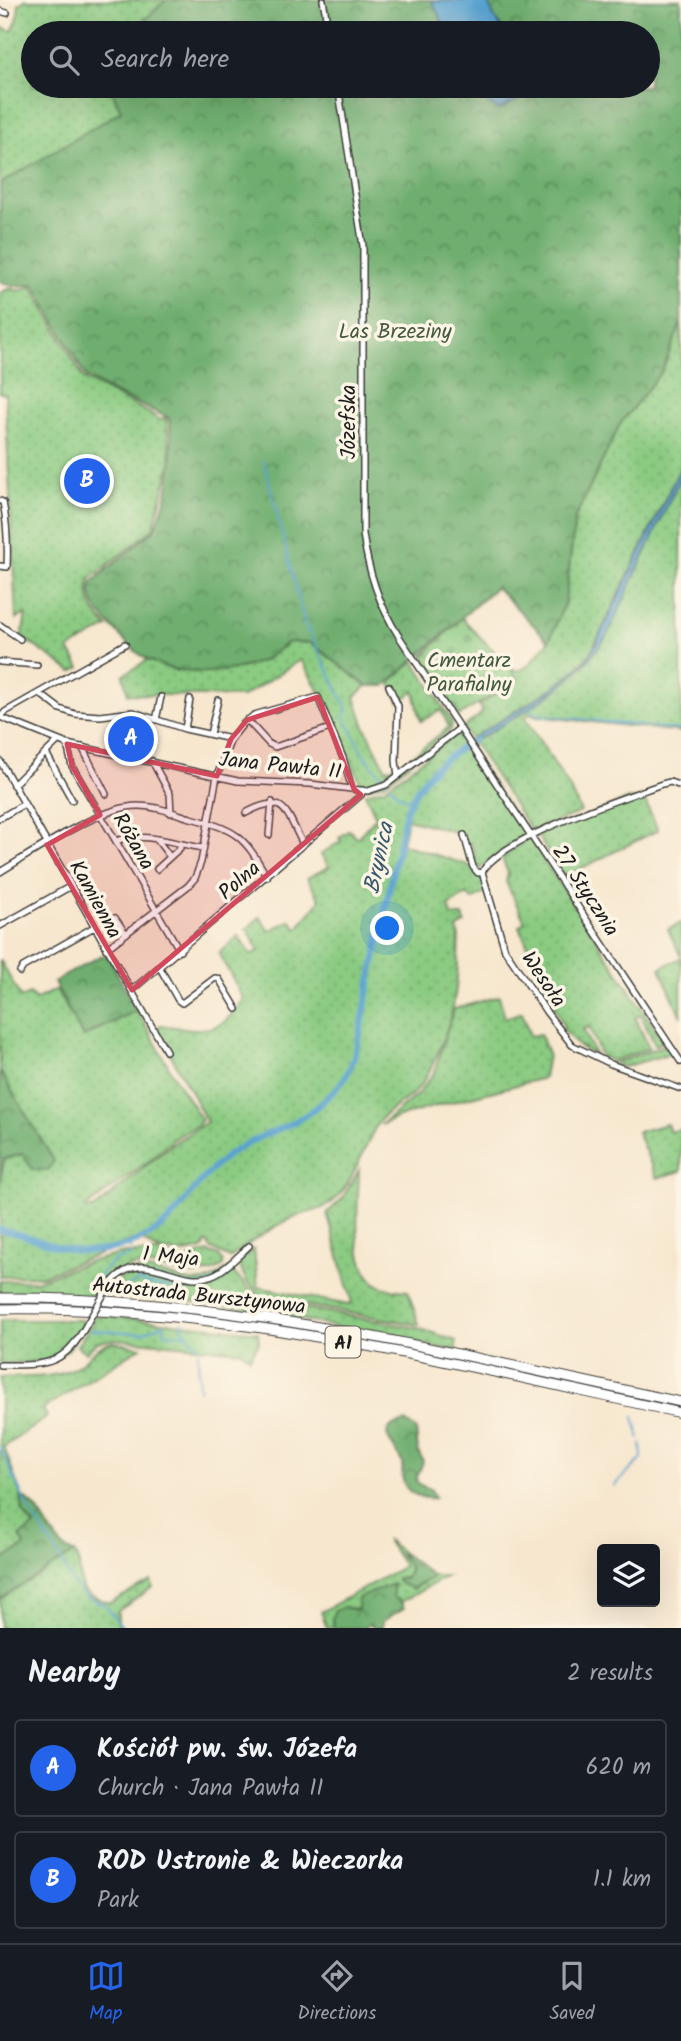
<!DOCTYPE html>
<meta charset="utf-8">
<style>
:root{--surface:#171b24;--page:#242831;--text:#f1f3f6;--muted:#9ea1a6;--line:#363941;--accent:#2563eb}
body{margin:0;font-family:Kalam,sans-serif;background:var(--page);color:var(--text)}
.controls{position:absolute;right:21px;bottom:21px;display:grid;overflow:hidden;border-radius:7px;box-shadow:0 7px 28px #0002}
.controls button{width:63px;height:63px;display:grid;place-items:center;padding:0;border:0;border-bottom:2px solid var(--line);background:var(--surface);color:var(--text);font:35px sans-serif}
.you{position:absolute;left:388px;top:929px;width:24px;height:24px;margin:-18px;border:5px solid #fff;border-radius:50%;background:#1a73e8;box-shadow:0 0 0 10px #1a73e833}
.badge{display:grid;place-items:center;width:46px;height:46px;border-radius:50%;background:var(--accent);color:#fff;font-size:23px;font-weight:700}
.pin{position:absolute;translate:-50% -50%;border:4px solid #fff;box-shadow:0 2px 7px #0006}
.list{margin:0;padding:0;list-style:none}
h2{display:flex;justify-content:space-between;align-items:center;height:91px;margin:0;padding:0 28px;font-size:30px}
h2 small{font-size:23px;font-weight:400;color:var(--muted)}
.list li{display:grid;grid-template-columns:46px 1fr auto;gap:21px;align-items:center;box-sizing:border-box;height:98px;margin:0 14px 14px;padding:0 14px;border:2px solid var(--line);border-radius:7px}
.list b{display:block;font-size:26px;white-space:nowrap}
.list p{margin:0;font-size:23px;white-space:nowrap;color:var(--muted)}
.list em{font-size:23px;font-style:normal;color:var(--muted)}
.icon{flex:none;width:38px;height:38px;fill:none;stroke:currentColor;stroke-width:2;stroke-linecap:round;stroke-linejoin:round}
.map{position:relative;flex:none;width:681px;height:1628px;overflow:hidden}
.search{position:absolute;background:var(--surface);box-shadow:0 7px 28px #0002;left:21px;right:21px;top:21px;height:77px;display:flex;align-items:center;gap:18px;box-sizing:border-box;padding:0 24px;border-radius:38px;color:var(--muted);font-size:26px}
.sheet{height:315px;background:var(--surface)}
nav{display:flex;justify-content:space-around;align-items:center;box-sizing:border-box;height:98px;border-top:2px solid var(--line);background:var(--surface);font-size:19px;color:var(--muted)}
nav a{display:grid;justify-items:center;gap:4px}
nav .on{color:var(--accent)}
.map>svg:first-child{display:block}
</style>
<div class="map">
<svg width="681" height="1628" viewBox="0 0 681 1628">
<defs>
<pattern id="green-dots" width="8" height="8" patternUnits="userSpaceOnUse" patternTransform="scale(1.75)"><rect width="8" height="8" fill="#8aca81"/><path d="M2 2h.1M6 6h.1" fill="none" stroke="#76ad6f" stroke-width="1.8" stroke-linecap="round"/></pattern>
<pattern id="forest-crowns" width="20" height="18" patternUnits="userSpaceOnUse" patternTransform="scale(1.75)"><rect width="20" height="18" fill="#6fae6f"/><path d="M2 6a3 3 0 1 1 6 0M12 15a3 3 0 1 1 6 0" fill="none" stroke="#5a8d5a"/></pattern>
<pattern id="cemetery-stones" width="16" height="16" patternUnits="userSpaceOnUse" patternTransform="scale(1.75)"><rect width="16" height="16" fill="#8aca81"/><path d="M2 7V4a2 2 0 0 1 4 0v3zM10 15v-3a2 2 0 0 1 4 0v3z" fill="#76ad6f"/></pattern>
</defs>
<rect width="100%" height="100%" fill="#fcf5e5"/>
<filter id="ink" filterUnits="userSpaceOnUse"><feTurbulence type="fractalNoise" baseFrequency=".0143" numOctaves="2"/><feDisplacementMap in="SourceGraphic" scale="14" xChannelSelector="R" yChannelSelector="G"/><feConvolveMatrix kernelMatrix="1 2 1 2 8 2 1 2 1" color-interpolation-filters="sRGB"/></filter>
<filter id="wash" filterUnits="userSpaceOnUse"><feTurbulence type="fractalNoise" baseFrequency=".00686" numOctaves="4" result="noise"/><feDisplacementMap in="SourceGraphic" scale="28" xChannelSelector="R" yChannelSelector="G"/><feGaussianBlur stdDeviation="1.57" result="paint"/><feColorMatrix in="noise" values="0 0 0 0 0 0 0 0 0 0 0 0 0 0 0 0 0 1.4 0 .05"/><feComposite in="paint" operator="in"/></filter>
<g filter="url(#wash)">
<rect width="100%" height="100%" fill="#f7e7cf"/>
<path fill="url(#green-dots)" stroke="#53734e" stroke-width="2" d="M25 0H166L131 33H33V86H110L121 111 0 184V27L12 31 17 21 19 4Z
M32 286 84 379 155 416 159 420 166 418 171 463 153 529 90 579C85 601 93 612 108 627L69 649 80 668 72 672 22 637 26 614 16 619 5 394 0 393V293L10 288 19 291Z
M681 323V466L590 654 564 681 470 739 463 728 481 714 482 709 479 705 518 679 508 666 515 670H521L529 665 549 641 565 602 575 518 620 424 662 371Z
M681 476V732L537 716 530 713 525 718 568 785 581 812 535 830 530 829 473 742C527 710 574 688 608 633Z
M288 642 311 643 367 686 355 697 365 727 386 769 401 765 449 727 441 710 421 721 414 691 400 702 390 682 414 661 449 716 452 723 451 730 385 783 363 788 328 706 301 660 242 697 128 694 123 675 148 660 177 671 264 661Z
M460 733 524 830V835L479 869 476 866 471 842 465 844 463 834 407 819 402 844 471 866 474 873 481 877 486 892 472 900 467 894 449 906 452 916H463L465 923 457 929 459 936C458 956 458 976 455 995 452 1021 436 1062 421 1085 410 1101 389 1106 378 1123 363 1147 352 1190 328 1205 319 1211 308 1212 298 1216 276 1224 248 1244 230 1258L210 1248 208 1243H205L204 1248C184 1256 155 1255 140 1238 127 1242 111 1249 97 1250 63 1253 33 1233 0 1229V1181L3 1160 22 1154 0 1071V960L21 998 30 994 35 1000 56 989 83 1037 137 1010 176 1080 202 1120 198 1125 176 1137 149 1161 85 1208 87 1210 95 1208 171 1145 207 1122 157 1029 160 1025C179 1027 209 1035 225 1021 232 1015 238 1006 244 1000L219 953 239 936 251 955 259 951 247 929 260 917 269 931 291 920 297 929 320 900 307 878 329 867 321 854 341 841 339 838 349 830 357 838 376 817 365 793 385 788 455 735Z
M629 799 645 801 658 830 564 877 537 835Z
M526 839H530L664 1042 655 1045 641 1015 635 1017 649 1048 612 1061 601 1056 589 1027 583 1029 595 1055 578 1046 562 1028 564 1027 519 926 525 922 506 882 508 873 502 858Z
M681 923V957L668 929Z
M681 958V1017L660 968Z
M499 996 505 1018 522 1012 530 1036 540 1034 548 1054 544 1078 425 1109 396 1118 381 1125 419 1093 434 1073 454 1009Z
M666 1045 672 1053 624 1067 614 1063Z
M667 1124 670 1132 681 1129V1171L657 1178 637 1132Z
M359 1170C359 1202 348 1268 380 1286 387 1290 400 1290 408 1291L419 1325 265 1298 277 1303 421 1329 456 1341V1351L247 1309 182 1301 108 1296 114 1293 111 1289C142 1246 174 1291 209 1280 216 1277 223 1272 229 1268L253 1293 263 1297 247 1282 238 1263 254 1249 258 1287 348 1305 352 1303 327 1213 342 1199Z
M0 1232 19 1235 66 1251 102 1253 42 1276 0 1277Z
M208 1252 219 1256 223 1262V1266C180 1295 141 1235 104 1289L96 1285 100 1296 0 1293V1281H36L88 1262 125 1253H158L184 1260Z
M97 1315 258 1332 259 1342 250 1358 241 1351 115 1339 97 1342 86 1353 77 1346Z
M0 1320H82L84 1325 69 1349 47 1361 0 1364Z
M113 1342 141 1347 43 1409 47 1417 4 1447 21 1495 23 1513 34 1526 25 1546 0 1562V1378C23 1376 50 1380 72 1369 89 1361 92 1347 113 1342Z
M386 1539 400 1551V1555L409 1565 407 1578H398L403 1585 414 1588 433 1576H447L401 1602 393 1597V1585L358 1598V1610L349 1608 333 1615 334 1628H327L321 1612 404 1566Z
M74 1553 78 1558 82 1589 90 1596 110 1603 151 1581 153 1587 118 1611V1623L124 1628H0V1599Z"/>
<path fill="url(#forest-crowns)" stroke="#466546" stroke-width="2" d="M166 0H432L448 33H131Z
M483 0H681V323L662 371 620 424 575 518 565 602 549 641 496 587 385 686H367L311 643 288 642C280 648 271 657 262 661 227 675 184 677 150 661 136 654 124 640 113 628 100 615 87 602 92 582L154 530C171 494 175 457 169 418L112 392 86 377 34 284C21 286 11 288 0 281V184L121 111 110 86H472C478 99 488 102 499 110L521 98 532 86H648V33H505Z
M107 955 137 1010 83 1037 54 982 100 956Z
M0 1071 54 1161 48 1170H33L22 1154 4 1159 0 1181Z
M406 1422 416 1429 418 1451 423 1462 416 1480 420 1485 431 1489 435 1498C422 1499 406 1494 403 1480 402 1475 403 1468 402 1463 397 1445 369 1429 406 1422Z
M21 1495C25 1499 31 1502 34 1506 47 1520 54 1547 74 1553L0 1599V1562L25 1546 20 1536 34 1526 23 1513Z
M400 1551 433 1576C428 1583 418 1582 413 1589L399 1583 397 1579H406L410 1568Z
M393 1584V1597L401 1602 404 1608 383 1621 382 1628H374L370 1624 364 1628H334L332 1618 334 1612 343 1607 358 1610V1598Z"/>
<path fill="url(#cemetery-stones)" stroke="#53734e" stroke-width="2" d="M462 618 508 666 518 679 459 716 435 680 436 676 423 656Z"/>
<path fill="#59a2d0" stroke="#3a5f76" stroke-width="2" d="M483 0 489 4 494 17 505 33H448L432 1Z
M472 86H532L521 98 499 110 480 98Z
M681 467V476L607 635C575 686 523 712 473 742L471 739 548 692 582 665 593 650Z"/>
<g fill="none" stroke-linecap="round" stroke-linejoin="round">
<path stroke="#59a2d0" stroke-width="2" d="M264 462 305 624 348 710 344 717C352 729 356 741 363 753 370 763 378 772 386 781
M531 709 534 713 542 715 681 730
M390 785 399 795 410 800
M128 1244 130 1249
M140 1278 144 1284 183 1289 186 1294 185 1303
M96 1279 113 1261 132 1255
M123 1290C158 1265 165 1288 198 1286 209 1285 219 1279 229 1273
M183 1322V1330L198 1345
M91 1330 142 1333 164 1324 165 1333 187 1334
M198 1351 199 1390
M634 1417 640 1438
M0 1447 27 1506 56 1551 72 1581 86 1597 105 1605 123 1628
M614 1486 642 1459 641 1443"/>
<path stroke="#59a2d0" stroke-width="6" d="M0 1230C25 1233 47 1246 71 1250 107 1255 148 1244 173 1216 190 1196 204 1174 226 1157 253 1135 292 1129 318 1106 329 1096 343 1084 349 1070 359 1049 364 1011 369 988 381 929 393 870 406 811 421 775 441 760 474 740"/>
</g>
</g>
<g filter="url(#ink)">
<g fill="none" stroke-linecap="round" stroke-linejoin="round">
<defs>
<path id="minor" d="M323 0 329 33
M0 11 7 13
M338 86 363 246V534C368 571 378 603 398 635L681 1062
M0 501 3 502C7 523 8 546 7 567L0 566
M0 625 20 639
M0 662 37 665
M389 686 398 706 396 761 398 776
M39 693 60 709 75 714 100 716 133 712 185 729 231 739
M0 717 67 744 238 781 310 784 368 791 386 785 460 728
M1 717 5 712 125 644
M156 720 161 697
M247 720 269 744 275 747 330 728
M185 729 190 699
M210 734 218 700
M67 744 72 766 180 951
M82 747 106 794
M46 753 72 800
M0 761 166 1051
M152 761 170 794 171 813
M13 785 58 741
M681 786 670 782 662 784C621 799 502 837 482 872L505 950 547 1013 572 1045 611 1064 681 1089
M246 813C286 791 286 813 303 844
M0 818 24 804
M269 835 272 802
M464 835 473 867 478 873 482 872
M116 841C143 831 176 844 203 848
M158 841 170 857
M157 869 180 848V844
M0 872C34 852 102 805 139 806 156 806 174 813 191 818 236 830 244 835 267 877
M115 918 126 934
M0 926 71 886
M106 949 188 886 195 878 201 862 217 776 231 739 243 724 254 715 318 697 343 758 352 789
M160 968 178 1000 182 1003 215 978 219 979 237 1009
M20 972 23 967 94 927
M132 990 361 795 363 790
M108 1287C142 1240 177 1292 215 1274 228 1268 239 1255 249 1246
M0 1365C47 1365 64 1367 88 1322"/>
<path id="highway" d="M0 1298C232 1295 456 1355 681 1402
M0 1309C231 1305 457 1365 681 1413"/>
</defs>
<use href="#minor" stroke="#3d3a37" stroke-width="8"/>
<use href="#highway" stroke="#3d3a37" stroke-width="11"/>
<use href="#minor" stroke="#fff" stroke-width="5"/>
<use href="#highway" stroke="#fff" stroke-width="9"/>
<defs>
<path id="minor-bridge" d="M88 1322 108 1287"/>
</defs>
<use href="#minor-bridge" stroke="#3d3a37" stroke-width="8" stroke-linecap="butt"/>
<use href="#minor-bridge" stroke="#fff" stroke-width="5"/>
</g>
</g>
<path fill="#d1495b" fill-opacity="0.2" stroke="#d1495b" stroke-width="5" stroke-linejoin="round" d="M318 697 354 789 361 795 132 990 47 845 100 815 72 766 67 744 217 776 231 739 247 720Z"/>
<g text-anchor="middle" stroke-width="7" stroke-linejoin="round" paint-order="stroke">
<rect fill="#fcf5e5" stroke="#5f5d58" stroke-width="2" x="325.5" y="1326.5" width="35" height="31" rx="5"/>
<g font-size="19" font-weight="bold" fill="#1c1c1c">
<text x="343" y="1349">A1</text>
</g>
<g font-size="21" fill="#42593f" stroke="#fcf5e5">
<text x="395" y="338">Las Brzeziny</text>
<text x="469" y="667">Cmentarz<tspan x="469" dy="24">Parafialny</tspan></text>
</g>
<g font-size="21" fill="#1c1c1c" stroke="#fcf5e5">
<text transform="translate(348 422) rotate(-90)" y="7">Józefska</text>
<text transform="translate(280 765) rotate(6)" y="7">Jana Pawła II</text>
<text transform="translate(134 841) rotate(60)" y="7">Różana</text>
<text transform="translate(239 880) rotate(-41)" y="7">Polna</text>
<text transform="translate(586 890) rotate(57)" y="7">27 Stycznia</text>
<text transform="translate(96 899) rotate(61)" y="7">Kamienna</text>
<text transform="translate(544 979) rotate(56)" y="7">Wesoła</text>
<text transform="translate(171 1256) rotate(6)" y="7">1 Maja</text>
<text transform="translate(199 1295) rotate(6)" y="7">Autostrada Bursztynowa</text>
</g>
<g font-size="23" font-style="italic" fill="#37586d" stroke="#fcf5e5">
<text transform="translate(378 858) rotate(-78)" y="8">Brynica</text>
</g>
</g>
</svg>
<div class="controls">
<button><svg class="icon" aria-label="layers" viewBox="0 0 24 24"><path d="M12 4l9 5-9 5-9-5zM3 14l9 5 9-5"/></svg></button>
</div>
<div class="you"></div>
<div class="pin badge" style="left:131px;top:739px">A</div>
<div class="pin badge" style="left:87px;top:481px">B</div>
<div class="search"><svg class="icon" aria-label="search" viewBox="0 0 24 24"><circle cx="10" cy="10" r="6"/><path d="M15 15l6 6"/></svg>Search here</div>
</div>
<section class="sheet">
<h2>Nearby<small>2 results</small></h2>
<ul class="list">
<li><span class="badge">A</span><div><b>Kościół pw. św. Józefa</b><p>Church · Jana Pawła II</p></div><em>620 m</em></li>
<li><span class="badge">B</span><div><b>ROD Ustronie &amp; Wieczorka</b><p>Park</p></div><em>1.1 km</em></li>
</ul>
</section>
<nav>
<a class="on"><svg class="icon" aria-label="map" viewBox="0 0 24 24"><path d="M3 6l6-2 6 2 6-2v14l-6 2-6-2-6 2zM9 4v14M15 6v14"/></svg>Map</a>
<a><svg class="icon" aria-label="directions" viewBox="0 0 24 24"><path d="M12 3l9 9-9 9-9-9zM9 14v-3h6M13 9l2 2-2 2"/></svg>Directions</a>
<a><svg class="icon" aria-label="saved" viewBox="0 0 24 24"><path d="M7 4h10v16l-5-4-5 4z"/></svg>Saved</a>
</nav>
